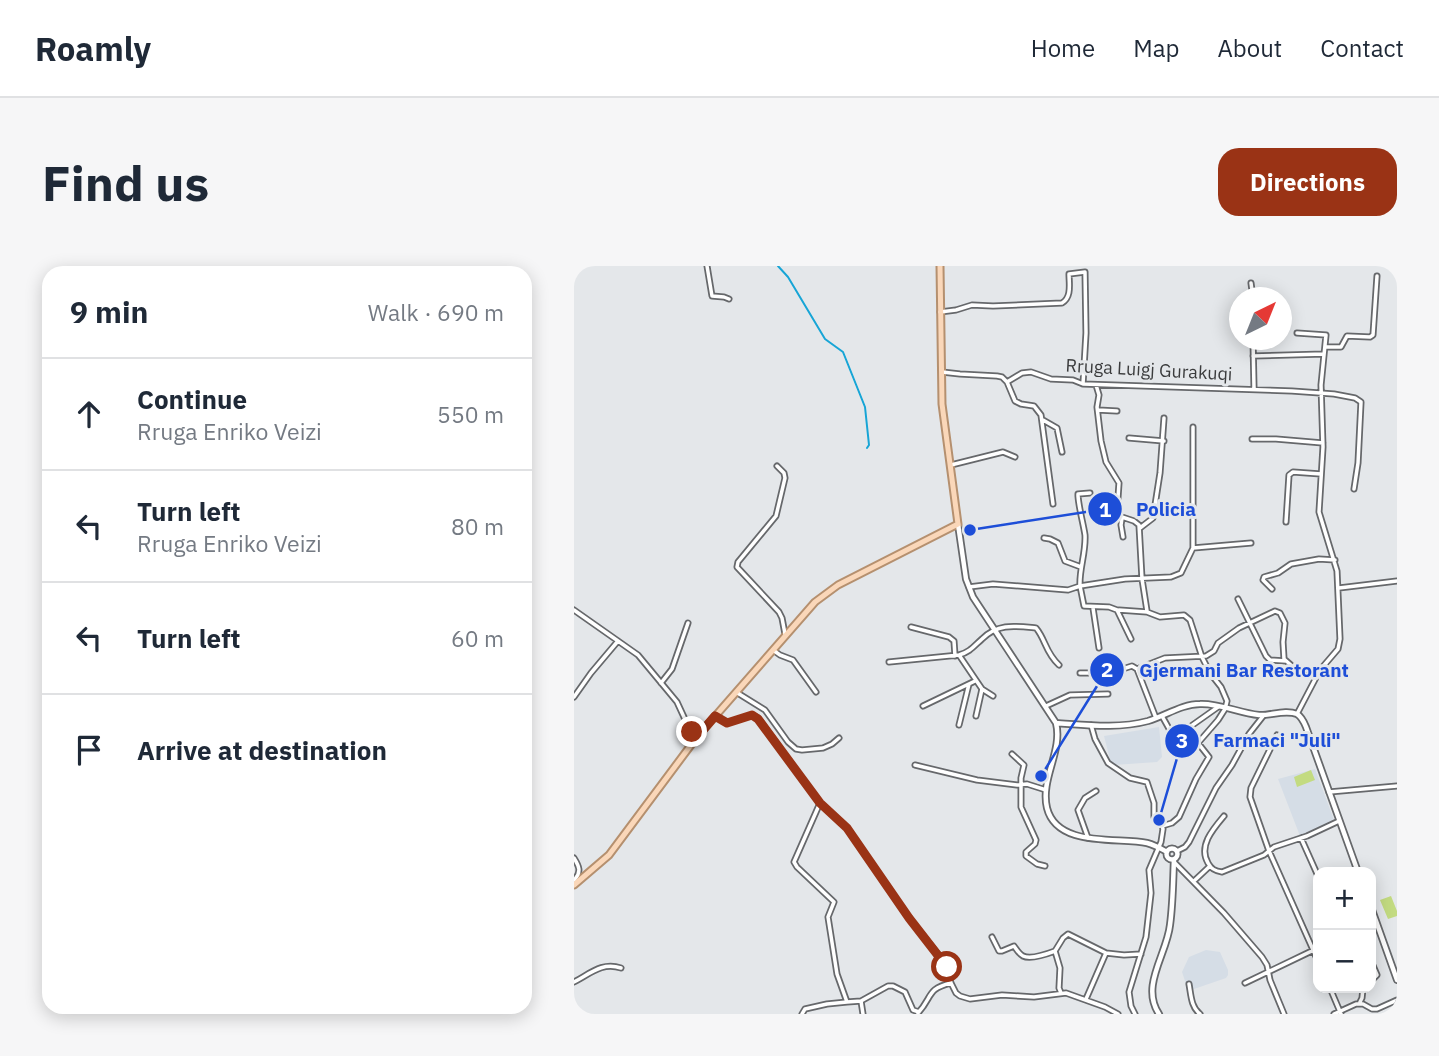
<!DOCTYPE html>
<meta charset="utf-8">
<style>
:root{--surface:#fff;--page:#f6f6f7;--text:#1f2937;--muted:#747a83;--line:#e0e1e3;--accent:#9a3315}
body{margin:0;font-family:"IBM Plex Sans",sans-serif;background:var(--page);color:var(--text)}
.controls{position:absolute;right:21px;bottom:21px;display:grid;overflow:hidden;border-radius:14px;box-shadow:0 4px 18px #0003}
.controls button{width:63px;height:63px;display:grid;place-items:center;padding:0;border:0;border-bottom:2px solid var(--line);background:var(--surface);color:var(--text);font:35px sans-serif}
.compass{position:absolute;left:655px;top:21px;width:63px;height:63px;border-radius:50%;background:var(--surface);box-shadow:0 4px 18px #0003;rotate:43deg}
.stop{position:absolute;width:21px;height:21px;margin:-16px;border:5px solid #9a3315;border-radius:50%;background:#fff}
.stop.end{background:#9a3315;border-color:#fff;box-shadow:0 2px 7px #0008}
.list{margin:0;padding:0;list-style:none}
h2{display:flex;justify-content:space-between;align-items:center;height:91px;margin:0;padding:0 28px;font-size:30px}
h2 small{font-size:23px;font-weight:400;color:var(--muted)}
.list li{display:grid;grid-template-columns:46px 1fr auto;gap:21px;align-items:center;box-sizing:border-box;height:112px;padding:0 28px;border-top:2px solid var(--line)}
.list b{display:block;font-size:26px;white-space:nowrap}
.list p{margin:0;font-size:23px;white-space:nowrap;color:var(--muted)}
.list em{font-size:23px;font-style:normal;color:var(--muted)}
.icon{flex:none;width:38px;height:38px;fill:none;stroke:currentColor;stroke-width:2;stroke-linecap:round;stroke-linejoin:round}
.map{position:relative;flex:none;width:823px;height:748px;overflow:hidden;border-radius:21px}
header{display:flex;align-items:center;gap:42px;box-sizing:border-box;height:98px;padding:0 35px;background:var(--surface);border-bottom:2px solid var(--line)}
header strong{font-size:33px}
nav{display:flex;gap:38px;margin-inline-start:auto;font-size:24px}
.intro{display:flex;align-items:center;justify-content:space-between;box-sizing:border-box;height:168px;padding:0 42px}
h1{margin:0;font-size:49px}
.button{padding:18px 32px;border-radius:21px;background:var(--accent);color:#fff;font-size:24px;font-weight:700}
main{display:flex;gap:42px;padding:0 42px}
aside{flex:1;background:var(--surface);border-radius:21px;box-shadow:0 4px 18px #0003}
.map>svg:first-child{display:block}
</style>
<header>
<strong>Roamly</strong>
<nav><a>Home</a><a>Map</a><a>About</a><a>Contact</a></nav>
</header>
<div class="intro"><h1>Find us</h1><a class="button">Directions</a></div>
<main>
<aside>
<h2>9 min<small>Walk · 690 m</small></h2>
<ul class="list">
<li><svg class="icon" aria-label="ahead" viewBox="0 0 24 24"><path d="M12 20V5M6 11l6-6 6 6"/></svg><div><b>Continue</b><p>Rruga Enriko Veizi</p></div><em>550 m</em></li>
<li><svg class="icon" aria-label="left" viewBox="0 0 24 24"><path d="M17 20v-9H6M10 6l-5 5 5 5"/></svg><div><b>Turn left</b><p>Rruga Enriko Veizi</p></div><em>80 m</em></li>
<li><svg class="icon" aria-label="left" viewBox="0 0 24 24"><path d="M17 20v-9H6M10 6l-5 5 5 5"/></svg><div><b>Turn left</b></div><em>60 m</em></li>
<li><svg class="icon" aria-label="arrive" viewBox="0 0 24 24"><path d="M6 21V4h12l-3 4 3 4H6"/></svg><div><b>Arrive at destination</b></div></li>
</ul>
</aside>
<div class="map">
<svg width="823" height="748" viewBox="0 0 823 748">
<rect width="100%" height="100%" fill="#e4e7ea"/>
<path fill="#d5dde6" d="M585 461 588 491 583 496 540 499 537 497 530 470Z
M741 503 760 554 726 570 704 513Z
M632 684 646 686 654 704V709L652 712 617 724 615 717 612 718 608 706 615 691Z"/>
<path fill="#c3db81" d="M737 504 741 514 723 521 720 511Z
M817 630 823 645V650L814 653 806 634Z"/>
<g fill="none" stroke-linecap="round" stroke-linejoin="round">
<path stroke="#17a5d6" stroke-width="2" d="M204 0 214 11 251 73 269 86 291 141 295 179 293 182"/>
<defs>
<path id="street" d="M133 0 138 30 150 31 155 33
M677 17 679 32
M366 46 382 44 398 39 419 40 488 37C498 31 495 18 495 8L511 6 512 67 509 118
M723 67 752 69 747 119 749 181 745 246 763 305 766 373 764 383 746 404 723 448
M679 74 680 122
M751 81H767L773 70 796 71 799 69 803 10
M679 90 750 88
M368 106 386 108 423 110 428 111 433 116 448 107 457 106 477 113 499 114 509 118 718 125 760 128 781 132 787 136 784 197 780 223
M433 116 441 135 447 138 460 140 467 149 479 238
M522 119 525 129 523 141 527 175 532 196 545 217 543 246 545 250 560 255 565 259 568 313 573 345
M524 144 543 145
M469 154 483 162 488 186
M555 172 590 175
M678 173H702L749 177
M377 199 429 186 441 191
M203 200 210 207 211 212 202 250 164 296 163 301 205 346 208 352 211 368
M548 252 547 259 549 271
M712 256 715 209 719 206 747 208
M566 262 579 252 586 207 590 152
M470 272 476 273 484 277 491 295 507 301
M619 282 677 277
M395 321 419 318 494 324 506 320C505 303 512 287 511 269 509 256 505 243 504 230V228L516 227
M765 322 823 315
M698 323 689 314 690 311 704 307 717 298 745 293 761 294
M664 333 692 390 696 394 712 395
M519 342 525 382
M0 344 64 389 103 436 115 462 123 471
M545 344 573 346 586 351 610 349 616 354 628 391 636 407 647 421 653 435 651 443 644 454 624 477 635 491 622 513 605 551 598 557 588 560
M337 361 375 371 380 375 381 390
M557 373 543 344 535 341 510 340 506 320 551 313 597 311 607 307 619 282V161
M199 384 206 389 219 394 242 426
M385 389 408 423 419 430
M315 396 385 389C396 386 400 380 408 373 424 357 441 360 462 362 472 374 471 386 485 399
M563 403 582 452
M506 407H536L558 400 563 403 591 392 632 390 640 385 644 377 665 362 701 345 706 347 711 357 709 376 710 393 718 400 733 404 741 412
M87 417 98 403 114 357
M162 426 191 444 214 476 222 483 228 484 249 482 258 478 265 472
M0 431 17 407 44 375
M349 440 401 415
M472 440 496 429 534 428
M141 450 153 457 178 449 184 452 246 537 273 562 335 652 371 697 377 717 382 727 386 730 396 733 428 729 460 731 492 727 531 741 544 748
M402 450 408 423
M588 450 598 468 603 470 644 441
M385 459 395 418
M517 459 521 473 534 497 556 512 573 516 580 537V551L588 560 589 563 587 576 575 604 577 627 572 671 555 726 557 740 561 748
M703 469 677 522 676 531 695 585 744 695
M438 488 450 499 447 512V541L462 574 461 578 452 586V590L463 598 471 600
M341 499 403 514 443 519 453 518 472 524
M755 526 823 520
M246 537 220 596 223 601 260 636 254 651 263 708 273 736 287 735 314 720H319L331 726 339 744 345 746
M650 550C639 563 624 580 634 597 637 603 641 605 648 606L690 589 700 581 733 570 765 555
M514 572 504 544 511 532 522 525
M727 572 744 610
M603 585 611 581 615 576 642 522 658 499 675 468 690 449
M0 592C5 600 8 606 0 614
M600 596 650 647 688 691 693 699 696 714 710 748
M620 615 636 600
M418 671 425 685H428L440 680C443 684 445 688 449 690 457 694 473 688 481 685L489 672 494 668 532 687 550 689 567 688
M481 685 486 702 485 722 487 727
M797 695 803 709 797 715
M0 716C17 707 28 696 47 702
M671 717 744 682
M615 718C617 729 617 741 626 748
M756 722 767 748
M512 733 532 687
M287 735 289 748
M786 736 788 732 789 722
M344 747C359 731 352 723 377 717
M228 748 231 743 253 738 273 736
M760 748 782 738H789L798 743H803L823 734"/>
<path id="secondary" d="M384 258 392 313 399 331 482 457C489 485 466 513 473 542 483 582 544 571 573 577 581 579 586 582 593 586
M482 457C513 459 544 463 574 455 591 450 608 438 626 438 645 437 665 447 685 449 696 450 711 443 723 448 728 451 730 456 732 461L784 606
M592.5 588a5.5 5.5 0 1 1 11 0a5.5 5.5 0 1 1-11 0Z
M797 641 823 714
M585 748C566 720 593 688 596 659 599 637 599 615 600 593"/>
<path id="primary" d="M0 619 35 589 123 471 241 336 264 319 384 258 368 138 366 0"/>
</defs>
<use href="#street" stroke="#66686b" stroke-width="7"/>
<use href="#secondary" stroke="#66686b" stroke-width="8"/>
<use href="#primary" stroke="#b5906f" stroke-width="9"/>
<use href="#street" stroke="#fff" stroke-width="3.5"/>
<use href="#secondary" stroke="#fff" stroke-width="4.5"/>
<use href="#primary" stroke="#fad7b9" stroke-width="5"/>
</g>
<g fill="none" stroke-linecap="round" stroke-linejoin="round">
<path stroke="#9a3315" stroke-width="9" d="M118 466 123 471 141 450 153 457 178 449 184 453 246 537 273 562 335 652 373 701"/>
</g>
<g text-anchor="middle" stroke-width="6" stroke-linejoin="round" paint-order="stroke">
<g font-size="18" fill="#3b3c3d" stroke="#e4e7ea">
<text transform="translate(575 104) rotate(3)" y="6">Rruga Luigj Gurakuqi</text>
</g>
</g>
<path fill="none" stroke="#1d4ed8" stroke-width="2.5" d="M396 264L531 243M467 510L533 404M585 554L608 475"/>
<g fill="#1d4ed8" stroke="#e4e7ea" stroke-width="2.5">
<circle cx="396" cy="264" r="7"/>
<circle cx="467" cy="510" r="7"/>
<circle cx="585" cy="554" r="7"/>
<circle cx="531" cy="243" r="18"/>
<circle cx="533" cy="404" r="18"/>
<circle cx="608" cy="475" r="18"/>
</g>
<g font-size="21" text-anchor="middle" font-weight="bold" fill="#fff">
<text x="531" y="251">1</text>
<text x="533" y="411">2</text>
<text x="608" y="482">3</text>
</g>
<g font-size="19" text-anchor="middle" font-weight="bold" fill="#1d4ed8" stroke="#e4e7ea" stroke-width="6" stroke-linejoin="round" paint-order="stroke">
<text x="592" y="250">Policia</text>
<text x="670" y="411">Gjermani Bar Restorant</text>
<text x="703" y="481">Farmaci "Juli"</text>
</g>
</svg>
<div class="controls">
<button>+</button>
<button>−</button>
</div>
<svg class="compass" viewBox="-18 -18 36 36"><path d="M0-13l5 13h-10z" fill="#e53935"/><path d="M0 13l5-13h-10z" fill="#747a83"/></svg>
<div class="stop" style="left:373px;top:701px"></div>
<div class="stop end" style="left:118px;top:466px"></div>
</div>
</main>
